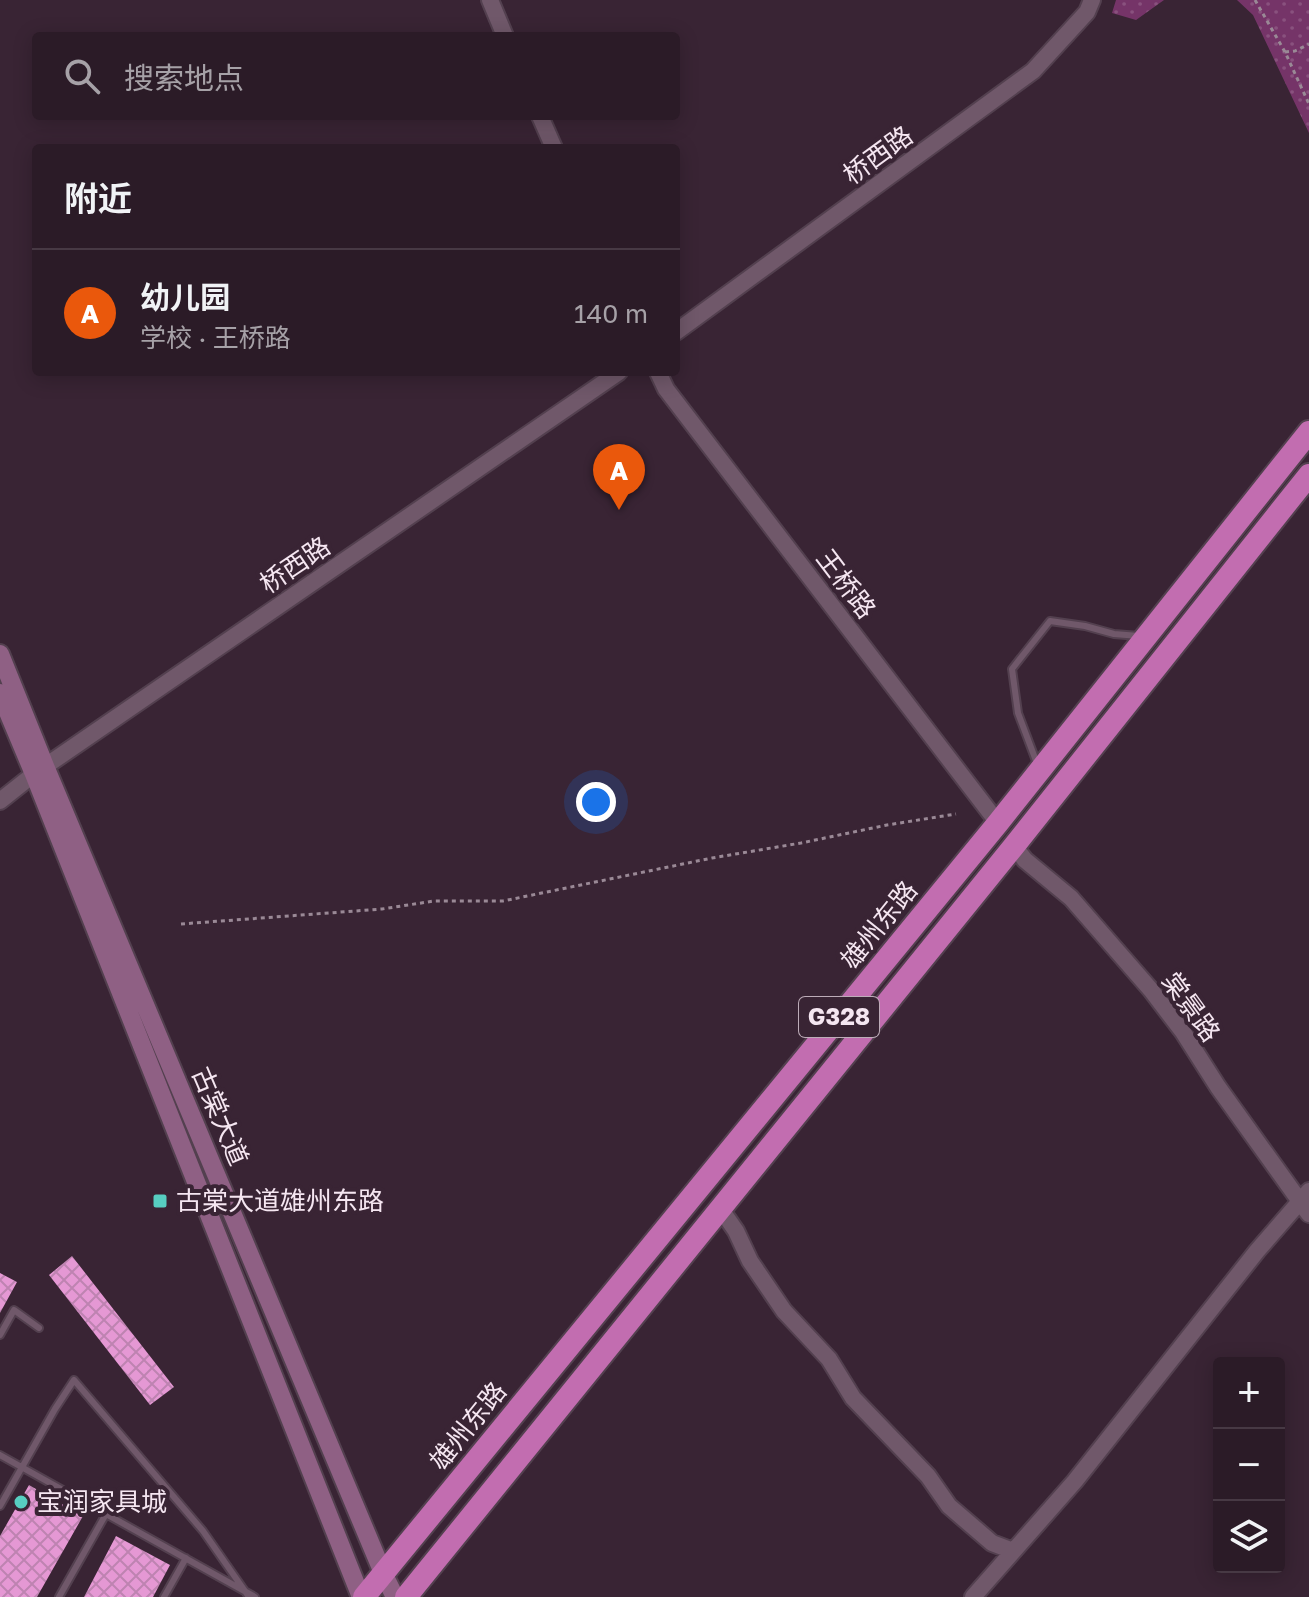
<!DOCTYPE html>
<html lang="zh">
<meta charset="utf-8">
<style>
:root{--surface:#2b1b27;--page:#372833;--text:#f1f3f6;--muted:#a6a1a7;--line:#473944;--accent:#ea580c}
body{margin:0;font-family:"Golos Text","Noto Sans SC",sans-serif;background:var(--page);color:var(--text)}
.controls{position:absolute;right:24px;bottom:24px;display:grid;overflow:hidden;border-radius:8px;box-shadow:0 4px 20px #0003}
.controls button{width:72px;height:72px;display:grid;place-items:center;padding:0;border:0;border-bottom:2px solid var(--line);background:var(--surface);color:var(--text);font:40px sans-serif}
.you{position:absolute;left:596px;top:802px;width:28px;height:28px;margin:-20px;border:6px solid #fff;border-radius:50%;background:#1a73e8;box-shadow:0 0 0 12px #1a73e833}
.badge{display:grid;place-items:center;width:52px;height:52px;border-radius:50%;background:var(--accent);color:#fff;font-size:26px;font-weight:700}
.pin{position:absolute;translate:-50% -66px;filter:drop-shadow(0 2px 4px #0008)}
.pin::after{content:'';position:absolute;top:42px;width:28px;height:24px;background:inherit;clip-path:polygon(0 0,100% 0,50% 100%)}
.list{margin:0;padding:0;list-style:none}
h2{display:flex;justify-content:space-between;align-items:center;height:104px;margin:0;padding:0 32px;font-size:34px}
h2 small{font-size:26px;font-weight:400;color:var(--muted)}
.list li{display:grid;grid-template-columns:52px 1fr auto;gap:24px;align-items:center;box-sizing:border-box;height:128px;padding:0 32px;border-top:2px solid var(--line)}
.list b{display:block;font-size:30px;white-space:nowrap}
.list p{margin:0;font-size:26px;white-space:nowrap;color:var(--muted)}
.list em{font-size:26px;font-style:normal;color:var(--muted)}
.icon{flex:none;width:44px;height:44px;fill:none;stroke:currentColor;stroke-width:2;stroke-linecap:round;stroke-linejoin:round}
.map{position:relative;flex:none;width:1309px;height:1597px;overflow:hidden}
.search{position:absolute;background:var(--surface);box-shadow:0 4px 20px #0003;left:32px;top:32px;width:648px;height:88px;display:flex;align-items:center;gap:20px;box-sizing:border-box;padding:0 28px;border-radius:8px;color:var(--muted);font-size:30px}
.panel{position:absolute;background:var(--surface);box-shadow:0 4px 20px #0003;left:32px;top:144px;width:648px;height:232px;border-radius:8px}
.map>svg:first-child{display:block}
</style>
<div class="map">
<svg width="1309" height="1597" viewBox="0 0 1309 1597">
<defs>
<pattern id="park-dots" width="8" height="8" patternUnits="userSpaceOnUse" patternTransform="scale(2)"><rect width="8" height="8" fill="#753468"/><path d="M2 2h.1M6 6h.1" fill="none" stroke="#89517e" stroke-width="1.8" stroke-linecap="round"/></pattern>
<pattern id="building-cross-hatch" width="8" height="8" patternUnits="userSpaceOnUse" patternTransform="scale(2)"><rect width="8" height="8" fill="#e598d4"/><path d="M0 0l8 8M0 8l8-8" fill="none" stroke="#be83b1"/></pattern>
</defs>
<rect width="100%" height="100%" fill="#392434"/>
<path fill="url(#park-dots)" d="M1116 0H1164L1136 20 1112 13Z
M1237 0H1309V133L1253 15Z"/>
<path fill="url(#building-cross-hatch)" d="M72 1256 174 1387 150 1405 49 1275Z
M0 1273 17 1282 0 1313Z
M29 1485 83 1516 37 1597H0V1536Z
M116 1536 170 1565 153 1597H84Z"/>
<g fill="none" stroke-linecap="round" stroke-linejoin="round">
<defs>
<path id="service" d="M1038 766 1018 713 1012 669 1050 621 1085 626 1114 634 1139 636
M0 1335 14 1310 39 1328
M0 1455 255 1597
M0 1506 55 1409 74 1380 203 1531 249 1597
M59 1597 106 1514
M164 1597 186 1558"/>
<path id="tertiary" d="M490 0 505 36
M540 116 554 148
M676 332 1033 71 1087 12 1092 0
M658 372 666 389 998 823
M0 801 34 774 619 372
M1014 846 1025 860 1071 898 1151 990 1183 1032 1218 1087 1309 1214
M720 1208 736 1231 750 1261 784 1311 829 1359 853 1398 928 1476 949 1506 992 1543 1013 1551
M973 1597 1075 1481 1257 1251 1309 1191"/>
<path id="secondary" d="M0 654 45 766 383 1573 395 1597
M0 693 34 774 361 1597"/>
<path id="trunk" d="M364 1597 998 823 1309 432
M406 1597 1014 846 1309 475"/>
</defs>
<use href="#service" stroke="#53404f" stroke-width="10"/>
<use href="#tertiary" stroke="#53404f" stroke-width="20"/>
<use href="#secondary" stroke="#53404f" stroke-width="22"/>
<use href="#trunk" stroke="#53404f" stroke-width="26"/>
<path stroke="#9a8996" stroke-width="3" stroke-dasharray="4 4" stroke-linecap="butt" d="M1255 0 1285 52 1309 104
M1285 52 1295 51 1309 44
M181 924 382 909 434 901H503L712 858 801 843 887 825 956 814"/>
<use href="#service" stroke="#70586a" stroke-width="6"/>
<use href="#tertiary" stroke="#70586a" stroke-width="16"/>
<use href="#secondary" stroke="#8f6084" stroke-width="18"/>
<use href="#trunk" stroke="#c26db0" stroke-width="22"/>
</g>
<g fill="#57cec1" stroke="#392434" stroke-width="3">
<rect x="152" y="1193" width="16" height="16" rx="4"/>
<circle cx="21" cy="1502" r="8"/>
</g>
<g text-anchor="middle" stroke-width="8" stroke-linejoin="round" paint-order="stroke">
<rect fill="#392434" stroke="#bdacb8" stroke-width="2" x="799" y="997" width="80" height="40" rx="6"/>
<g font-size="24" font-weight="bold" fill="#f5e6f1">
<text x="839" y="1025">G328</text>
</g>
<g font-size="26" fill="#f5e6f1" stroke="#392434">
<text transform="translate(878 155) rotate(-36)" y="9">桥西路</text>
<text transform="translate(295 565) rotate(-34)" y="9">桥西路</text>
<text transform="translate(846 584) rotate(53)" y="9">王桥路</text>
<text transform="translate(879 925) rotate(-51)" y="9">雄州东路</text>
<text transform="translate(1191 1007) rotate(54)" y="9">棠景路</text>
<text transform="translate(220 1116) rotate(67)" y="9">古棠大道</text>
<text transform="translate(468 1426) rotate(-51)" y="9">雄州东路</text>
</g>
<g font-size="26" fill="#f5e6f1" stroke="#392434" text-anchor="start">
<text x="176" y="1210">古棠大道雄州东路</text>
<text x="37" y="1511">宝润家具城</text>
</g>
</g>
</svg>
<div class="controls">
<button>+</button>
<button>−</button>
<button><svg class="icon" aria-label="layers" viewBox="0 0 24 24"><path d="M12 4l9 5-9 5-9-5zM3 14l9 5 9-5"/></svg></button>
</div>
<div class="you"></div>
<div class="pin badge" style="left:619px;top:510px">A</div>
<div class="search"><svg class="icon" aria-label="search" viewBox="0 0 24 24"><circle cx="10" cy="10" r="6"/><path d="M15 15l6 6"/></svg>搜索地点</div>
<section class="panel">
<h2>附近<small></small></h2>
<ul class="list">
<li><span class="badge">A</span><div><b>幼儿园</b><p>学校 · 王桥路</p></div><em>140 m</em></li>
</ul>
</section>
</div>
